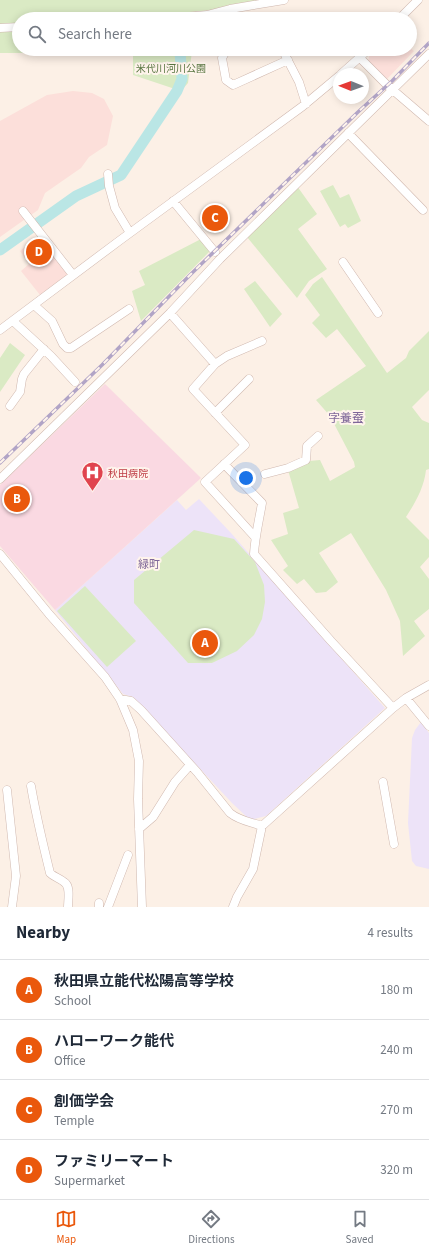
<!DOCTYPE html>
<meta charset="utf-8">
<style>
:root{--surface:#fff;--page:#f2f2f3;--text:#1f2937;--muted:#747a83;--line:#e0e1e3;--accent:#ea580c}
body{margin:0;font-family:"Source Sans 3","Noto Sans JP",sans-serif;background:var(--page);color:var(--text)}
.compass{position:absolute;left:333px;top:68px;width:36px;height:36px;border-radius:50%;background:var(--surface);box-shadow:0 2px 10px #0003;rotate:271deg}
.you{position:absolute;left:246px;top:478px;width:14px;height:14px;margin:-10px;border:3px solid #fff;border-radius:50%;background:#1a73e8;box-shadow:0 0 0 6px #1a73e833}
.badge{display:grid;place-items:center;width:26px;height:26px;border-radius:50%;background:var(--accent);color:#fff;font-size:13px;font-weight:700}
.pin{position:absolute;translate:-50% -50%;border:2px solid #fff;box-shadow:0 1px 4px #0006}
.list{margin:0;padding:0;list-style:none}
h2{display:flex;justify-content:space-between;align-items:center;height:52px;margin:0;padding:0 16px;font-size:17px}
h2 small{font-size:13px;font-weight:400;color:var(--muted)}
.list li{display:grid;grid-template-columns:26px 1fr auto;gap:12px;align-items:center;box-sizing:border-box;height:60px;padding:0 16px;border-top:1px solid var(--line)}
.list b{display:block;font-size:15px;white-space:nowrap}
.list p{margin:0;font-size:13px;white-space:nowrap;color:var(--muted)}
.list em{font-size:13px;font-style:normal;color:var(--muted)}
.icon{flex:none;width:22px;height:22px;fill:none;stroke:currentColor;stroke-width:2;stroke-linecap:round;stroke-linejoin:round}
.map{position:relative;flex:none;width:429px;height:907px;overflow:hidden}
.search{position:absolute;background:var(--surface);box-shadow:0 2px 10px #0003;left:12px;right:12px;top:12px;height:44px;display:flex;align-items:center;gap:10px;box-sizing:border-box;padding:0 14px;border-radius:22px;color:var(--muted);font-size:15px}
.sheet{height:292px;background:var(--surface)}
nav{display:flex;justify-content:space-around;align-items:center;box-sizing:border-box;height:56px;border-top:1px solid var(--line);background:var(--surface);font-size:11px;color:var(--muted)}
nav a{display:grid;justify-items:center;gap:2px}
nav .on{color:var(--accent)}
.map>svg:first-child{display:block}
</style>
<div class="map">
<svg width="429" height="907" viewBox="0 0 429 907">
<rect width="100%" height="100%" fill="#fcf0e6"/>
<path fill="#fcdfda" d="M410 48 414 51 387 79 368 63 369 55 375 49H410Z
M73 91 92 93 104 99 113 116 107 145 89 157 81 168 45 193 38 210 0 237V121L47 95Z
M38 236 69 274 40 295 21 271 29 264 20 251Z"/>
<path fill="#ede3f8" d="M199 499 231 533 385 708 266 816 250 820 232 803 133 697 123 694 55 610 177 500 186 510Z
M421 722 429 733V869L416 866 412 861 408 823 412 738 415 730Z"/>
<path fill="#fad9e2" d="M105 384 201 478 55 610 0 546V485Z"/>
<path fill="#daeac4" d="M0 0H273L233 8 115 19H19V49H101L53 53H0Z
M133 49H182L192 51 188 83 181 91 133 75Z
M333 185 340 198 349 194 361 221 348 228 345 224 340 227 320 191Z
M297 186 317 214 298 229 327 269 309 281 297 298 247 237Z
M201 239 211 250 141 321 132 291 145 285 139 271Z
M322 277 387 373 406 358 409 351 429 331V390L412 407 422 420 429 423V469L426 470C424 488 415 503 406 517L429 540V557L420 567 429 579V609L414 621 425 636 403 656 400 621 386 590 351 533 319 553 338 582 326 592 316 593 304 579 297 584 283 570 288 566 271 540 288 534 283 513 299 508 288 470 309 461 320 460 330 481 355 467 354 462 330 416 316 400 366 366 337 329 326 338 312 323 320 315 305 295 313 284Z
M255 281 282 314 270 327 244 289Z
M10 343 25 355 0 392V358Z
M194 530 234 539 255 562 264 585 265 602 262 619 254 635 237 651 212 663H188L134 603V580Z
M85 586 136 641 107 667 57 611Z"/>
<path fill="#bae6e5" stroke="#a1d7d7" d="M178 52H182C182 56 183 58 184 62 187 71 185 80 180 89L176 87 180 78V71L178 68Z"/>
<g fill="none" stroke-linecap="round" stroke-linejoin="round">
<path stroke="#bae6e5" stroke-width="11" d="M0 250 76 196 121 175 177 91 182 79 180 52"/>
<defs>
<path id="minor" d="M173 18 207 15 230 9 284 0
M154 19 164 18
M399 19 418 0
M0 28 19 27
M240 49 226 51 222 58 226 80 233 85 288 60
M282 49 299 82 306 104
M360 58 387 85 429 121
M341 74 369 49
M348 133 423 210
M108 174 109 186 115 208 130 233
M173 201 215 252
M23 211 73 275
M343 262 378 313
M34 305 52 321 63 344 67 348H71L129 309
M170 313 215 364
M13 321 51 356 75 382
M0 330 119 241 303 106 339 76
M10 406 20 392 22 379 24 374 44 349
M215 413 249 379
M224 464 262 503C259 521 255 536 254 554L331 641 393 708
M265 474 288 468 306 460 307 446 318 436
M0 479 170 313 220 259 429 54
M255 537 205 482 245 445 193 389 215 364 227 356 262 341
M0 554 49 614 105 677 120 699 133 730 139 761 138 799 142 907
M406 698 429 726
M120 699 131 701 141 710 197 772 230 813C240 821 251 822 262 826
M383 782 394 844
M31 786C36 816 43 844 50 873 54 877 59 878 64 882 71 886 68 900 68 907
M7 790 16 876 12 907
M139 829 153 817 175 782 190 765
M99 907V903
M108 907 128 855
M233 907 237 897 253 869 262 826 393 708 406 698 429 685"/>
</defs>
<use href="#minor" stroke="#d0b8af" stroke-width="9"/>
<use href="#minor" stroke="#fff" stroke-width="8"/>
<defs>
<path id="rail" d="M0 463 102 365 190 275 358 112 392 81 429 43"/>
</defs>
<use href="#rail" stroke="#b1a4c6" stroke-width="3.5"/>
<use href="#rail" stroke="#fff4ec" stroke-width="2" stroke-dasharray="6" stroke-linecap="butt"/>
</g>
<defs>
<symbol id="hospital-pin" viewBox="-11 -11 22 30"><path d="M0 17L-7.5 6A9.5 9.5 0 1 1 7.5 6Z" fill="#e0444e" stroke="#fff4ec"/><path d="M-5-5h3v3.5h4V-5h3V5h-3V1.5h-4V5h-3Z" fill="#fff"/></symbol>
</defs>
<g fill-rule="evenodd">
<use href="#hospital-pin" x="80" y="460" width="25" height="34"/>
</g>
<g text-anchor="middle" stroke-width="4" stroke-linejoin="round" paint-order="stroke">
<g font-size="10" fill="#587540" stroke="#fff4ec">
<text x="171" y="72">米代川河川公園</text>
</g>
<g font-size="10" fill="#be3a42" stroke="#fff4ec" text-anchor="start">
<text x="108" y="477">秋田病院</text>
</g>
<g font-size="11" fill="#7f6799" stroke="#fff4ec">
<text x="149" y="568">緑町</text>
</g>
<g font-size="12" fill="#7f6799" stroke="#fff4ec">
<text x="346" y="422">字養蚕</text>
</g>
</g>
</svg>
<svg class="compass" viewBox="-18 -18 36 36"><path d="M0-13l5 13h-10z" fill="#e53935"/><path d="M0 13l5-13h-10z" fill="#747a83"/></svg>
<div class="you"></div>
<div class="pin badge" style="left:205px;top:643px">A</div>
<div class="pin badge" style="left:17px;top:499px">B</div>
<div class="pin badge" style="left:215px;top:218px">C</div>
<div class="pin badge" style="left:39px;top:252px">D</div>
<div class="search"><svg class="icon" aria-label="search" viewBox="0 0 24 24"><circle cx="10" cy="10" r="6"/><path d="M15 15l6 6"/></svg>Search here</div>
</div>
<section class="sheet">
<h2>Nearby<small>4 results</small></h2>
<ul class="list">
<li><span class="badge">A</span><div><b>秋田県立能代松陽高等学校</b><p>School</p></div><em>180 m</em></li>
<li><span class="badge">B</span><div><b>ハローワーク能代</b><p>Office</p></div><em>240 m</em></li>
<li><span class="badge">C</span><div><b>創価学会</b><p>Temple</p></div><em>270 m</em></li>
<li><span class="badge">D</span><div><b>ファミリーマート</b><p>Supermarket</p></div><em>320 m</em></li>
</ul>
</section>
<nav>
<a class="on"><svg class="icon" aria-label="map" viewBox="0 0 24 24"><path d="M3 6l6-2 6 2 6-2v14l-6 2-6-2-6 2zM9 4v14M15 6v14"/></svg>Map</a>
<a><svg class="icon" aria-label="directions" viewBox="0 0 24 24"><path d="M12 3l9 9-9 9-9-9zM9 14v-3h6M13 9l2 2-2 2"/></svg>Directions</a>
<a><svg class="icon" aria-label="saved" viewBox="0 0 24 24"><path d="M7 4h10v16l-5-4-5 4z"/></svg>Saved</a>
</nav>
